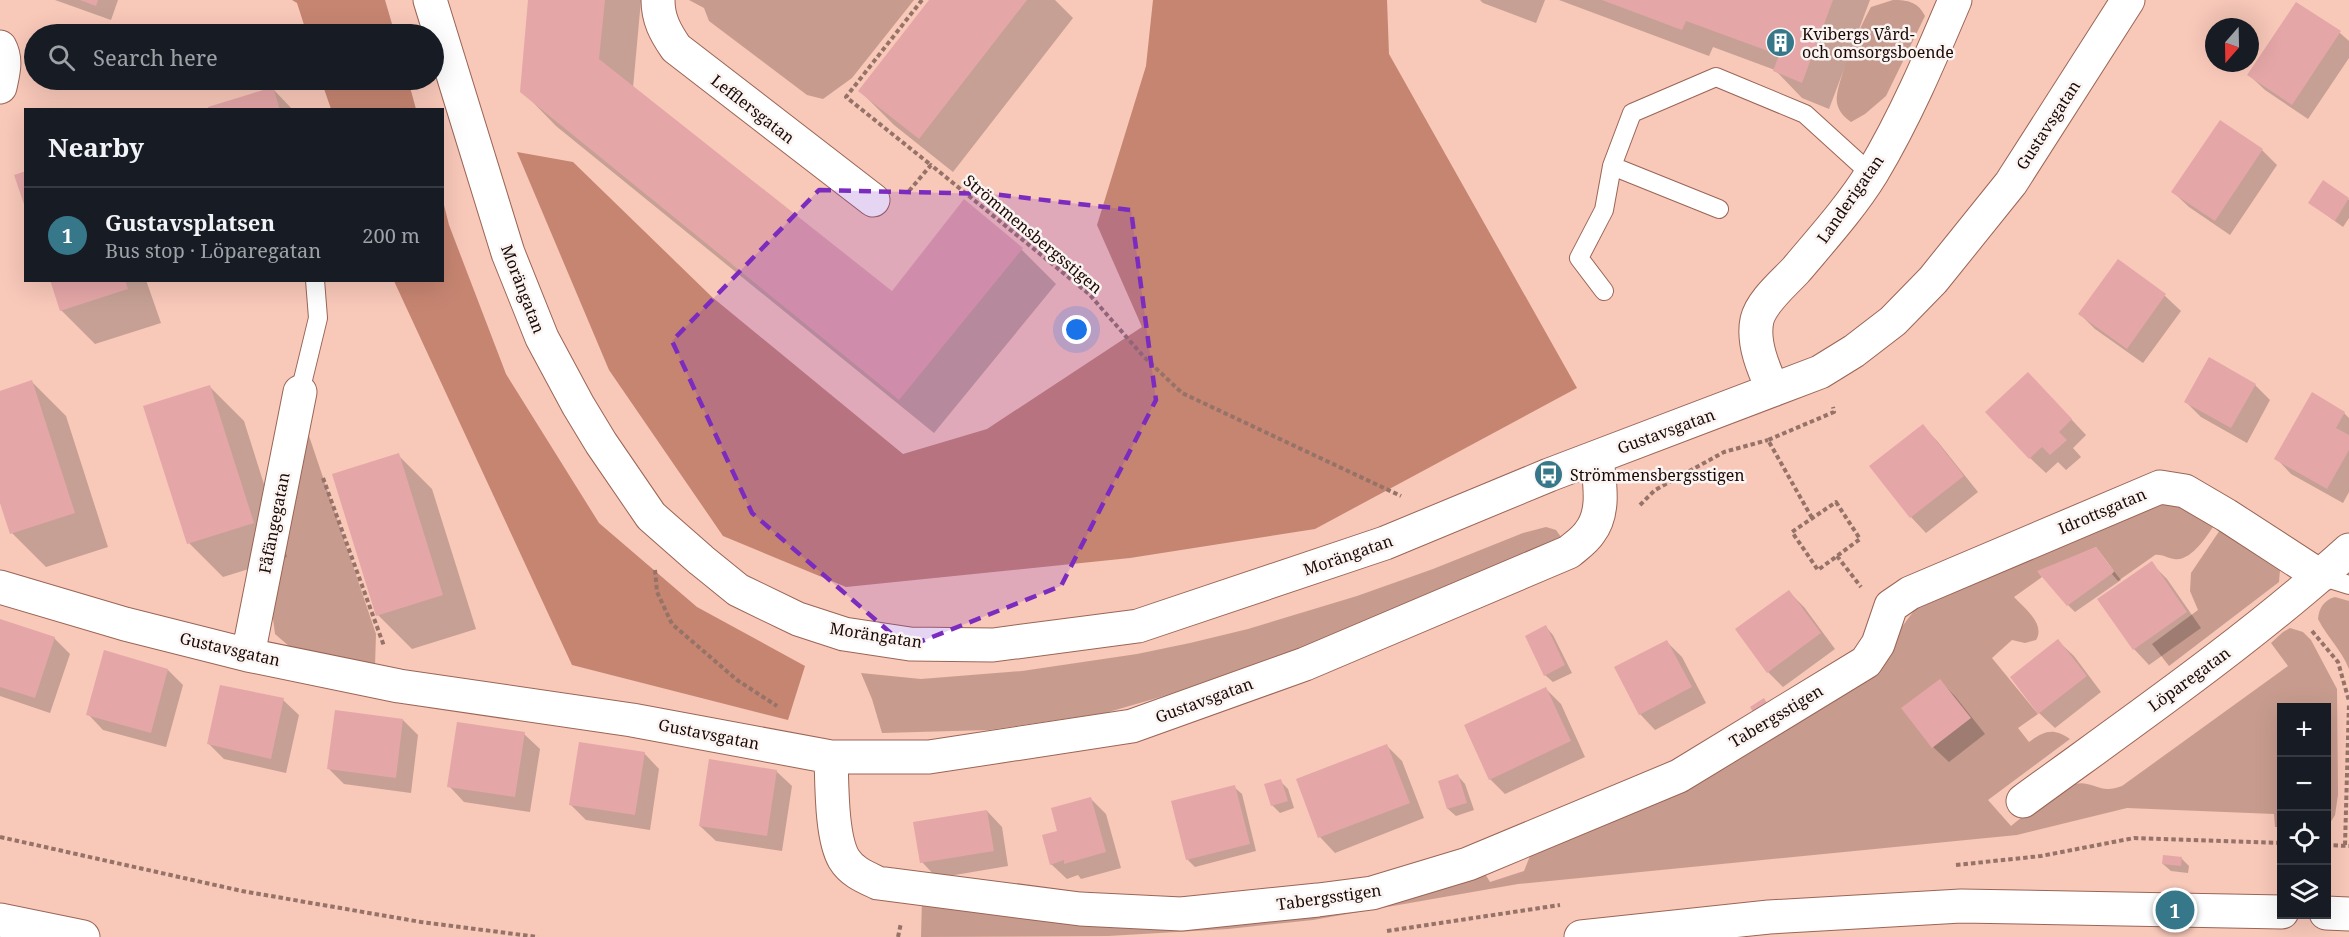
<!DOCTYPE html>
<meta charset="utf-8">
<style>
:root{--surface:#171b24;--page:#20242c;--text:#f1f3f6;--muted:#9ea1a6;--line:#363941;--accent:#36788a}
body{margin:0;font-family:"Noto Serif",serif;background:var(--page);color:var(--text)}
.controls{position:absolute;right:18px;bottom:18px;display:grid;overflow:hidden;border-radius:0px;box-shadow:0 6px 24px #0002}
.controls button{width:54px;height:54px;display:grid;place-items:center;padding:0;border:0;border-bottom:2px solid var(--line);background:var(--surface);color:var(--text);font:30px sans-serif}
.compass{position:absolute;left:2205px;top:18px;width:54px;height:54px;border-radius:50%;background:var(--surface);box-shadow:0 6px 24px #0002;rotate:200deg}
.you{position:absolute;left:1077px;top:330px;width:21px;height:21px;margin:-15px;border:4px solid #fff;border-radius:50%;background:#1a73e8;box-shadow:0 0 0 9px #1a73e833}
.badge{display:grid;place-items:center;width:39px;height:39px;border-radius:50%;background:var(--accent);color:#fff;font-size:20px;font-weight:700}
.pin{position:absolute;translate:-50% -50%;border:3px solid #fff;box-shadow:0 2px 6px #0006}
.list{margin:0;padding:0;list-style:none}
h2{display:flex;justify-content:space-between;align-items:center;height:78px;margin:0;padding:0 24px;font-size:26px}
h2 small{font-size:20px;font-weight:400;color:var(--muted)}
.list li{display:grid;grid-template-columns:39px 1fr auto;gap:18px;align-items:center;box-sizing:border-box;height:96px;padding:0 24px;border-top:2px solid var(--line)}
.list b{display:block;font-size:22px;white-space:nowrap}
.list p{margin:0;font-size:20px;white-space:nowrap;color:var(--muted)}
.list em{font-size:20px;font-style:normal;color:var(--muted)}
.icon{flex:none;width:33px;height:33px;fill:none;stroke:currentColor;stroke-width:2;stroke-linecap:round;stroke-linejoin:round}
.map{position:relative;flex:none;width:2349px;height:937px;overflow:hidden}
.search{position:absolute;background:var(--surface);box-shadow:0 6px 24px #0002;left:24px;top:24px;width:420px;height:66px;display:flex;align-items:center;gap:15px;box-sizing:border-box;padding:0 21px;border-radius:33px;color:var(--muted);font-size:22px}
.panel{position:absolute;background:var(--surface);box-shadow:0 6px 24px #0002;left:24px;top:108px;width:420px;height:174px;border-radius:0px}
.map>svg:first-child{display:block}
</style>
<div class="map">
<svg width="2349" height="937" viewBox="0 0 2349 937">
<rect width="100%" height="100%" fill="#f8c8b9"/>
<path fill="#c79c8e" d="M689 0H914L852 78 823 99 807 95 709 21 704 8Z
M1893 0C1908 0 1918 2 1925 16L1886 96 1865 114 1851 122C1842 116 1835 107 1837 95 1840 75 1860 26 1871 7Z
M308 433 376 634 375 666 290 647 275 634 272 611Z
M2177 503 2216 522C2208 535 2191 562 2174 559 2167 558 2162 554 2155 555L2118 581 2112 574 2114 571 2096 547 2038 572 2042 577 2014 597C2024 608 2046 624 2036 640L2025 643 2012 640 1992 658 2038 714 2018 728 2029 742C2044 731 2053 727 2070 739L1988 800 2011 826C2028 813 2055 788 2075 784 2093 780 2099 795 2122 786L2288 666 2271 643 2283 632 2290 628 2303 632 2311 640 2337 689 2338 795 2335 815 2327 828 2326 708H2282L2281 827H2275L2274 814 2127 808 2017 835 1518 884 1313 920 1228 929 1108 936 921 937 922 898 1091 915 1482 869 1490 882 1524 871 1530 856 1895 636 1916 608 2149 504Z
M1546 527 1556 530 1561 537 1377 619 1319 642 1164 696 1105 713 989 730 882 733 872 699 861 673 921 679 1022 671 1137 654 1190 643 1248 629 1357 596 1433 569 1523 533Z
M2222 527 2280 570 2279 582 2169 666 2152 644 2198 610 2190 591 2191 573Z
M2335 597 2349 601V669C2341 649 2327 637 2318 619 2319 608 2324 600 2335 597Z"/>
<path fill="#c68571" d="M292 0H385L395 34H307L297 3Z
M1153 0H1387L1389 54 1577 388 1315 529 1130 558 846 587 723 536 609 370 517 152 573 162 712 297 903 454 987 429 1142 327 1097 225 1146 66Z
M321 80H408L416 109H331Z
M443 201 449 225 506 374 599 523 697 607 805 666 788 720 572 665 394 281 442 280Z"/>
<path fill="#0003" d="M55 0H118L111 20Z
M529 0H641L633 88 892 293 964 201 1022 250 1056 284 934 433 556 126 522 91Z
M931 0H1055L1073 18 953 172 894 125 860 91Z
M1480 0H1545L1536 23 1483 3Z
M1559 0H1870L1829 109 1802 98 1775 70 1713 47 1709 56Z
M2297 4 2340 33 2349 41V58L2308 119 2265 90 2249 75Z
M272 88 293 110H210Z
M2262 150 2277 165 2230 235 2189 207 2173 192Z
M2324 182 2349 200V218L2343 227 2310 203Z
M2118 262 2165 296 2181 311 2143 363 2095 329 2080 314Z
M51 280H146L161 323 95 344 61 310Z
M32 382 66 416 108 547 46 567 12 533 0 498V392Z
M2255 385 2270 400 2247 443 2201 417 2186 402Z
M210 387 244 421 287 557 223 577 189 543Z
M2043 389 2086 435 2073 448 2081 457 2066 470 2058 462 2046 473 2030 458Z
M2344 413 2349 418V492L2343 503 2291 474 2276 458Z
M1923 426 1938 442 1978 492 1926 533 1911 517Z
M398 455 432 489 476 629 412 649 378 615Z
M2096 549 2121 580 2075 612 2068 605Z
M2151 563 2167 579 2201 628 2149 665 2134 649Z
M1789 592 1804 607 1835 649 1783 687 1768 672Z
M0 621 54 638 70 654 50 713 0 696Z
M1546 627 1553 635 1572 673 1553 682 1545 675Z
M2058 641 2074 656 2101 692 2055 728 2039 713Z
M1667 642 1682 657 1706 703 1655 730 1640 714Z
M168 670 183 685 166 747 103 730 88 714Z
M1940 681 1955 696 1985 734 1949 762 1933 747Z
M1546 689 1561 704 1585 757 1505 794 1490 779Z
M283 700 299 715 286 773 224 759 209 744Z
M403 720 418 735 411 793 344 784 329 769Z
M524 734 540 749 530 812 464 802 449 786Z
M1387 746 1402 761 1424 818 1335 853 1320 837Z
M644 753 659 769 650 830 586 820 571 805Z
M776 771 792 786 782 851 716 841 700 826Z
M1458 776 1465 784 1474 810 1456 816 1448 809 1440 782Z
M1280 781 1288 789 1294 808 1280 813 1272 805Z
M1234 787 1242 794 1256 851 1195 867 1188 860 1173 802Z
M1091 799 1106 814 1121 868 1081 879 1078 875 1067 879 1051 864 1059 832Z
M987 811 1002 827 1008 866 937 878 922 862Z
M2181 858 2189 866 2188 873 2171 871 2163 864Z"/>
<path fill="#e4a6a7" d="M80 0H98L96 6Z
M528 0H605L599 59 892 291 964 199 1023 248 899 400 520 92Z
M929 0H1027L919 139 858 91Z
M1602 0H1833L1802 83 1773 71 1779 55 1686 21 1682 30Z
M2296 2 2341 31 2292 105 2247 75Z
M273 87 280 110H208V107Z
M2220 120 2263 149 2215 221 2171 192Z
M26 171V207H25L14 175Z
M2323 180 2349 198 2335 221 2308 203Z
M2118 259 2166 294 2127 349 2078 314Z
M50 280H125L128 289 60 311Z
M2209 357 2256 384 2231 428 2184 402Z
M2028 372 2072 419 2059 432 2067 440 2050 455 2042 447 2029 459 1985 412Z
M32 380 75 513 10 534 0 503V391Z
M210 385 254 523 187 544 143 406Z
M2312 392 2345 412 2336 428 2349 435V450L2327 489 2274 459Z
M1923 424 1964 476 1910 518 1869 466Z
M399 453 443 595 376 616 332 474Z
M2096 547 2114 572 2067 606 2037 571Z
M2152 561 2187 612 2133 650 2097 599Z
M1789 590 1821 633 1767 673 1735 629Z
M0 619 55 637 35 698 0 687Z
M1546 625 1565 665 1544 676 1525 636Z
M2058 639 2087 676 2038 714 2010 677Z
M1667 640 1692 687 1639 715 1614 667Z
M104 650 168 669 151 733 86 715Z
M1940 679 1971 718 1932 748 1901 708Z
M220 685 284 698 271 759 207 744Z
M1546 687 1571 741 1489 780 1464 725Z
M1764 698 1771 710 1757 718 1750 707Z
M335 710 403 719 396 778 327 769Z
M457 722 525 732 515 797 447 787Z
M579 742 645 752 635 815 569 805Z
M1387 744 1410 803 1318 838 1296 779Z
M709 759 777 770 767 836 699 826Z
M1458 774 1467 803 1447 809 1438 781Z
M1281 779 1288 801 1271 806 1264 784Z
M1235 785 1250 844 1186 860 1171 801Z
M1091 797 1106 852 1064 864V860L1050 865 1042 835 1057 831 1051 808Z
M987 810 994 851 920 863 913 822Z
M2163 855 2182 857 2181 866 2162 864Z"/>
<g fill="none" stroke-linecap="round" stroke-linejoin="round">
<defs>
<path id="lane" d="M1719 209 1612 166 1632 113 1716 77 1805 114 1871 174
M1604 291 1579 258 1604 210 1612 166
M300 392 318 318 315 280
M2320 576 2349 585"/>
<path id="street" d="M430 0 508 253 542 338 578 405 601 443 651 516 701 560 738 590 798 619 844 634 910 644 993 645 1138 626 1385 543 1549 475 1820 372 1854 351 1893 321 1933 280 2011 183 2128 0
M658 0C658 19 665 32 676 48L873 200
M0 47C7 60 3 73 0 87
M1773 390C1764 370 1752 343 1757 320 1761 302 1784 283 1796 270 1822 239 1851 207 1872 173 1905 118 1930 59 1955 0
M0 587 125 624 248 655 399 686 632 720 831 757H929L1132 726 1305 664 1569 552C1576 546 1585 540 1590 532 1606 511 1599 481 1597 457
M248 655 300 392
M831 757C832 783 831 837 844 859 852 872 865 877 878 883L1080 909 1181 914 1318 900 1372 893 1468 864 1679 776 1866 662 1878 644 1891 606 1910 593 2160 487 2185 491 2226 515 2320 576
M2023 801C2134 720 2247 642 2349 550"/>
<path id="highway" d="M2326 913 2349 914
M0 920 83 937
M1581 937 1769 917 1961 906 2282 912"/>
</defs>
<use href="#lane" stroke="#9a6555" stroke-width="20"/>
<use href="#street" stroke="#9a6555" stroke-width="35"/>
<use href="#highway" stroke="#9a6555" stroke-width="35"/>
<path stroke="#967368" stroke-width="4" stroke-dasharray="4.5 3" stroke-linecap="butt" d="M922 0 846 97 931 165
M909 191 931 165 1089 294 1143 356 1182 393 1401 496
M323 478 384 646
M1836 502 1860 539 1818 570 1792 532Z
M1640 505 1655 490 1724 452 1768 440
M1812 518 1768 440 1834 412 1833 407
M1837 556 1861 587
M655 570 657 592 672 624 737 680 777 706
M2312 631 2338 662 2349 701
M0 837 242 891 421 922 538 937
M2326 845 2349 846
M2345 845 2349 703
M1956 865 2041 856 2134 838 2282 843
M1387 931 1560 905
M898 937 901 923"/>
<use href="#lane" stroke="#fff" stroke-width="18"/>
<use href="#street" stroke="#fff" stroke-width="33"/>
<use href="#highway" stroke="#fff" stroke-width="33"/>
</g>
<path fill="#7b2cbf" fill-opacity="0.2" stroke="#7b2cbf" stroke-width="4.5" stroke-dasharray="12 8" stroke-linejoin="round" d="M819 190 992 194 1131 210 1156 400 1061 586 907 647 752 513 672 341Z"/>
<defs>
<symbol id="building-disc" viewBox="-11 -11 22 22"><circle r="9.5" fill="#36788a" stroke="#faf4f2"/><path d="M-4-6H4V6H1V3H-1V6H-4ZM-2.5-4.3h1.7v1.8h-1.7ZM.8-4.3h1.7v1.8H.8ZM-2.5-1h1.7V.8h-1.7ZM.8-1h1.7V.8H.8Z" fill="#fff"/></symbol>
<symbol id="bus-disc" viewBox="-11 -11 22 22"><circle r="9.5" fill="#36788a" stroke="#faf4f2"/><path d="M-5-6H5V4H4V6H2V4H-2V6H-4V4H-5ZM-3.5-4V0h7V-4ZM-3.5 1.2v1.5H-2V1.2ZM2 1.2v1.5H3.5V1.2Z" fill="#fff"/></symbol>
</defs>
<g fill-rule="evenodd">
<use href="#building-disc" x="1764" y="26" width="33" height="33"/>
<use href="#bus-disc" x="1532" y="458" width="33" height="33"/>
</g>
<g text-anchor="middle" stroke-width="5" stroke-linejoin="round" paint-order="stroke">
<g font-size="16" fill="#1b0803" stroke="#faf4f2" text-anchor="start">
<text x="1802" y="40">Kvibergs Vård-<tspan x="1802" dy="18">och omsorgsboende</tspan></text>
<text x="1570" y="481">Strömmensbergsstigen</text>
</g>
<g font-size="16" fill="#1b0803" stroke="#faf4f2">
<text transform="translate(753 109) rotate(38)" y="6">Lefflersgatan</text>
<text transform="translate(2048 125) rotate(-57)" y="6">Gustavsgatan</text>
<text transform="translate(1850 199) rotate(-55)" y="6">Landerigatan</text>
<text transform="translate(1033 234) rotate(40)" y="6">Strömmensbergsstigen</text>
<text transform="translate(523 289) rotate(69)" y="6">Morängatan</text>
<text transform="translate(1666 431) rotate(-20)" y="6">Gustavsgatan</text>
<text transform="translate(2102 511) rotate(-23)" y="6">Idrottsgatan</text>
<text transform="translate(274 523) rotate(-79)" y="6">Fåfängegatan</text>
<text transform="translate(1348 555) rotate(-19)" y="6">Morängatan</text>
<text transform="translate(876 635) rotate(9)" y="6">Morängatan</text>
<text transform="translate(230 649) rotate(13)" y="6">Gustavsgatan</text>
<text transform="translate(2189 679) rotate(-36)" y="6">Löparegatan</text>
<text transform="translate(1204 700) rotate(-20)" y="6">Gustavsgatan</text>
<text transform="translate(1776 716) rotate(-31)" y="6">Tabergsstigen</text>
<text transform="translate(709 734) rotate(11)" y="6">Gustavsgatan</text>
<text transform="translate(1329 897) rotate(-8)" y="6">Tabergsstigen</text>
</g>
</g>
</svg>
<div class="controls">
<button>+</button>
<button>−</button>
<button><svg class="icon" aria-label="locate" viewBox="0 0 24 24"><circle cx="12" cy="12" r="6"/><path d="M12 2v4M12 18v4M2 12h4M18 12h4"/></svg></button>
<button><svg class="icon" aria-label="layers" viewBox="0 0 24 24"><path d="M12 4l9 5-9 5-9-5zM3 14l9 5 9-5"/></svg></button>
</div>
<svg class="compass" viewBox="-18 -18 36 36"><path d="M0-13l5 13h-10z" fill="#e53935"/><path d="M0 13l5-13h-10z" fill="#9ea1a6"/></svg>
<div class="you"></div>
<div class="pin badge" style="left:2175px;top:910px">1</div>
<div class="search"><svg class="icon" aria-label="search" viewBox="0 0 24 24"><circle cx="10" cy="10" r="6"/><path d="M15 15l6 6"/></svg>Search here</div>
<section class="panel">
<h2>Nearby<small></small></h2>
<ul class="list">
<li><span class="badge">1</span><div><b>Gustavsplatsen</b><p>Bus stop · Löparegatan</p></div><em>200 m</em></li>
</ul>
</section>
</div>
